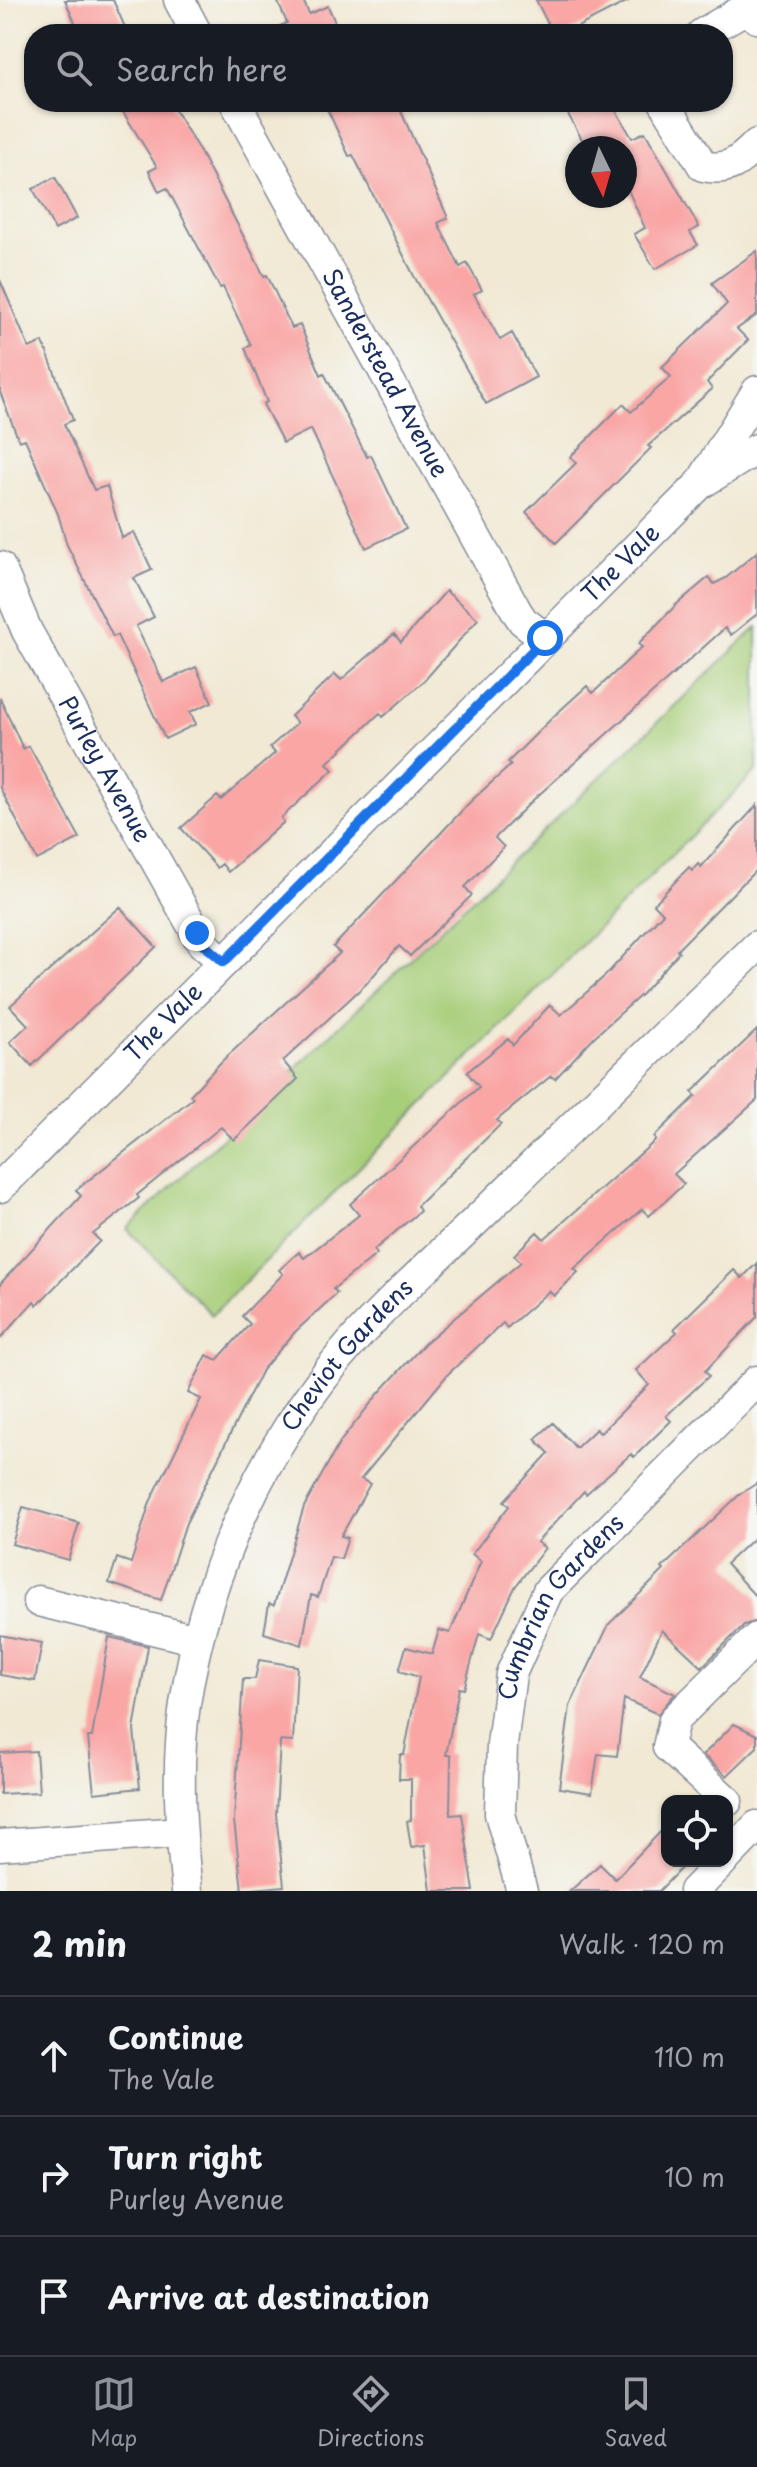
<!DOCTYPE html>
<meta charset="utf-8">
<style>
:root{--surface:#171b24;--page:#20242c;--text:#f1f3f6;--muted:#9ea1a6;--line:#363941;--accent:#8c9099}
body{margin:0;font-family:"Playpen Sans",sans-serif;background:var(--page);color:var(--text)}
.controls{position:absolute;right:24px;bottom:24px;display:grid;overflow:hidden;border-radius:16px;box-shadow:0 2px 6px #0004}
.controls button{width:72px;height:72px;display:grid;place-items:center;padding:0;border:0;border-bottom:2px solid var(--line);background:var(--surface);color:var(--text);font:40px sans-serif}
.compass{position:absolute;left:565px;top:136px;width:72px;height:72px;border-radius:50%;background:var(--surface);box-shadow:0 2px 6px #0004;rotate:175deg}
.stop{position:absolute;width:24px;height:24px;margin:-18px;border:6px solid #1a73e8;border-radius:50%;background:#fff}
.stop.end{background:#1a73e8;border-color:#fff;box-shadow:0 2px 8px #0008}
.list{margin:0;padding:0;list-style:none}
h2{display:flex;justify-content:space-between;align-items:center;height:104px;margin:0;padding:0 32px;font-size:34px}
h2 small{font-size:26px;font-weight:400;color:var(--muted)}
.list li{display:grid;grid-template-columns:52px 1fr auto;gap:24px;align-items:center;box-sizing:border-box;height:120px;padding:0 32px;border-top:2px solid var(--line)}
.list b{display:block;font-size:30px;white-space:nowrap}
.list p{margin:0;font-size:26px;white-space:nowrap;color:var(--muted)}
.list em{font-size:26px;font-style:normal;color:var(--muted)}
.icon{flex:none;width:44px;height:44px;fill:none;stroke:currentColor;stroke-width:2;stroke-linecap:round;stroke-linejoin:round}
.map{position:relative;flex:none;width:757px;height:1891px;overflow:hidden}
.search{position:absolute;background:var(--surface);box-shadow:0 2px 6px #0004;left:24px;right:24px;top:24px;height:88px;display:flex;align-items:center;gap:20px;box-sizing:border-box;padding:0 28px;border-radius:32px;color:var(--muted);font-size:30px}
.sheet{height:464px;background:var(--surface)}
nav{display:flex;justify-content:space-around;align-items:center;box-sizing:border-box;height:112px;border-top:2px solid var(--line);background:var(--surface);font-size:22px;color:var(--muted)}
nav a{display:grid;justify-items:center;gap:4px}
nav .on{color:var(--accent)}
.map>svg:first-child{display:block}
</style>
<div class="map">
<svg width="757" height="1891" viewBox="0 0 757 1891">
<rect width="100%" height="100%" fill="#f6f6f2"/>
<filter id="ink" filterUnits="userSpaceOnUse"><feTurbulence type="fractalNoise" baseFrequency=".0125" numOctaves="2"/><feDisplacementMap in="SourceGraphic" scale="16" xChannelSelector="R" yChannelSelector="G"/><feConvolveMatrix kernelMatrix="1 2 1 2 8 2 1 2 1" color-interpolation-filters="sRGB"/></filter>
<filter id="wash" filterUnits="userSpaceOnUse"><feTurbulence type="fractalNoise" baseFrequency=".006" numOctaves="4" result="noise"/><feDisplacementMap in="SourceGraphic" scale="32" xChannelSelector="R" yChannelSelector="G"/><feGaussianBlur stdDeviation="1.8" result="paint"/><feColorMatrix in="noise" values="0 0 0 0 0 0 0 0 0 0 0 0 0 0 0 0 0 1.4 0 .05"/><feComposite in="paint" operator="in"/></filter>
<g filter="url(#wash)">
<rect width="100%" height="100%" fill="#f1e9d4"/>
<path fill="#a7ce79" stroke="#617e6c" stroke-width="2" d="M757 627V770L212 1315 127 1229Z"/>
<g id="blocks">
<path fill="#f9a6a5" d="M65 0H113L128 34H80Z
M277 0H303L309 14 328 6 340 34H262L287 23Z
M536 0H630L564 34H553Z
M117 102H170L199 150 264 276 267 275 292 328 300 325 321 375 324 373 367 457 371 455 406 529 366 548 311 429 283 443 263 404 267 402 245 348 251 345 223 287 220 288 167 188 159 192 149 171 157 167Z
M324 102H397L448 218 438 223 460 267 467 263 482 290 474 294 500 340 512 333 536 377 486 404 414 276 353 155 349 156Z
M561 102H611L632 138 645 132 699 227 690 232 698 245 655 269 634 234 645 228 625 183V148H587Z
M55 177 77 218 55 230 33 189Z
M757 251V315L737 329 748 340 707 382 712 389 648 446 651 448 556 543 526 512 576 463 570 457 623 404 631 412 671 377 662 367 727 304 712 283Z
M0 280 29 348 43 342 73 420 64 424 94 490 107 486 122 538 134 532 152 570 134 578 154 617 136 626 163 682 196 667 212 702 190 712 196 724 165 739 117 635 113 637 67 545 58 514 25 439 19 441 0 392Z
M757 552V614L731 635 725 628 533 800 495 838 504 847 465 887 472 895 410 956 399 946 366 984 283 1061 298 1079 234 1140 221 1127 137 1195 139 1198 93 1234 100 1241 37 1305 34 1301 0 1339V1284L81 1196 76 1190 193 1098 190 1095 223 1060 340 953 333 947 472 800 511 765 508 762 554 716 587 686 593 693 642 647 638 644 677 604 709 577 714 584 726 578Z
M446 591 478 619 424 681 383 717 380 713 327 763 333 770 281 818 284 822 228 872 222 864 217 868 181 828 217 796 221 800 275 753 270 747 297 723 291 716 335 674 341 680 394 634 401 642Z
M0 698 23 749 29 746 80 838 37 860 0 788Z
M757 805V869L677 950 679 952 642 994 594 1037 555 1079 551 1076 497 1120 501 1124 417 1206 420 1211 374 1250 377 1254 333 1289 337 1293 295 1332 262 1370 186 1523 161 1600 109 1583 117 1558 131 1563 150 1502 201 1399 188 1393 207 1355 217 1360 250 1324 242 1316 283 1274 279 1270 299 1252 304 1258 359 1215 350 1204 479 1087 467 1072 508 1039 513 1045 550 1005 561 1015 606 975 663 913 654 904 689 867 692 871 698 864 701 867Z
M120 907 156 947 32 1066 10 1042 28 1025 10 1006Z
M757 1030V1100L674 1174 684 1184 649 1216 642 1209 574 1269 578 1272 554 1296 549 1291 507 1328 503 1323 448 1374 361 1479 370 1484 341 1536 348 1538 341 1559 331 1557 318 1597 311 1595 302 1645 264 1633 269 1604 274 1605 304 1507 340 1442 379 1393 425 1343 521 1262 514 1255 537 1232 544 1239 656 1140 654 1137 696 1096 692 1092Z
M757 1263V1317L705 1371 709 1376 666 1416 671 1421 634 1457 631 1454 586 1494 584 1491 537 1542 545 1548 515 1587 491 1639 479 1634 464 1689 459 1688 446 1755H451L450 1815 462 1814 474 1891H431L425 1845 411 1847 407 1821 411 1820V1779H399L400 1755H404L419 1677 399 1671 406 1647 432 1654 439 1630 450 1633 481 1561 472 1554 509 1506 504 1501 549 1453 535 1439 553 1423 576 1448 596 1429 600 1433 649 1385 636 1370 677 1332 674 1329 734 1270 742 1278Z
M757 1483V1535L726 1564 757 1598V1621L744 1625 702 1667 662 1630 640 1677 675 1694 658 1714 624 1699 617 1756 598 1754 592 1793 559 1788 570 1706 609 1624 664 1570 662 1568 739 1495Z
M23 1507 79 1523 68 1560 12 1544Z
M0 1635 42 1643 35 1681 0 1675Z
M109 1637 148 1646 134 1730 140 1788 94 1793 88 1737H92Z
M259 1660 297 1666 293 1742 280 1741 276 1814 284 1886 242 1890 234 1821 243 1679H255Z
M734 1724 757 1735V1747L727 1776 703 1755Z
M36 1751 39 1792 0 1794V1753Z
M667 1825V1861H688L659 1891H570L600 1864 615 1879Z"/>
</g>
</g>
<g filter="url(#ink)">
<use href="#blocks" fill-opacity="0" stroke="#868c99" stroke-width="2"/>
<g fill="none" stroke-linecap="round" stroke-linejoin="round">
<defs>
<g id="minor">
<path d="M179 0 197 34"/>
<path d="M702 34 750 6 757 18"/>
<path id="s1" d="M235 102 517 612 523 621 545 638"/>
<path d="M664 102 703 166C728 172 740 161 757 144"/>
<path d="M705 481 757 449"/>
<path id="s2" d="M0 567 27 631 202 943 224 962"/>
<path id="s3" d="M0 1187 700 484 757 391"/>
<path d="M38 1601 197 1640"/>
<path d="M727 1801 668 1747 674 1720 757 1638"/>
<path d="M0 1845 181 1832"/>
<path d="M727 1857 757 1826"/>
<path id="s4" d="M187 1891C180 1829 176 1765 185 1704 205 1571 265 1441 354 1340 398 1291 450 1247 497 1200 584 1116 670 1031 757 946"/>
<path id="s5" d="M522 1891 500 1814 502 1745 511 1674 548 1591 757 1381"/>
<path d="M694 1891 723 1861"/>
</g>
</defs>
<use href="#minor" stroke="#868c99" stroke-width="33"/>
<use href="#minor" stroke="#fff" stroke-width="30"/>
</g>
</g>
<g fill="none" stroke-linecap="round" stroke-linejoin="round" filter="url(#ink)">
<path stroke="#1a73e8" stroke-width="10" d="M197 933 202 943 224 962 545 638"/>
</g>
<g text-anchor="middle" stroke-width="7" stroke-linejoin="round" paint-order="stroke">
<g font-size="24" fill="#1b2f5e" stroke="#f6f6f2">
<text dy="8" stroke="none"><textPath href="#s1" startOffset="310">Sanderstead Avenue</textPath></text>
<text dy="8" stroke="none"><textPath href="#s3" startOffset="880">The Vale</textPath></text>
<text dy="8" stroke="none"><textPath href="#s2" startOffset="228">Purley Avenue</textPath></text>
<text dy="8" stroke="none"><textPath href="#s3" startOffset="232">The Vale</textPath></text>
<text dy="8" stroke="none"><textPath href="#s4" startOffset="578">Cheviot Gardens</textPath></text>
<text dy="8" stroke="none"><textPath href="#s5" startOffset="304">Cumbrian Gardens</textPath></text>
</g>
</g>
</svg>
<div class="controls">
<button><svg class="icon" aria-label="locate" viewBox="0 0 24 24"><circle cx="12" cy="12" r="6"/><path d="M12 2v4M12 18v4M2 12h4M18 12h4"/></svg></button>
</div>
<svg class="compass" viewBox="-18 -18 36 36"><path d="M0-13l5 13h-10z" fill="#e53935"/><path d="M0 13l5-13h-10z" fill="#9ea1a6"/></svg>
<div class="stop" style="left:545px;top:638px"></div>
<div class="stop end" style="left:197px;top:933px"></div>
<div class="search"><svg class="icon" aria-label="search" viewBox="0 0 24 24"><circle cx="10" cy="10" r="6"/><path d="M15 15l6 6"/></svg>Search here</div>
</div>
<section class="sheet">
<h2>2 min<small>Walk · 120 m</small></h2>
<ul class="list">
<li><svg class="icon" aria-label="ahead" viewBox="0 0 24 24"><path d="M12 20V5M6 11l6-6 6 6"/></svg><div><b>Continue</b><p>The Vale</p></div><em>110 m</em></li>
<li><svg class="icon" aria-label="right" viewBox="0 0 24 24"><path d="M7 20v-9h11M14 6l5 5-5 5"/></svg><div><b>Turn right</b><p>Purley Avenue</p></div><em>10 m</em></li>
<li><svg class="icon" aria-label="arrive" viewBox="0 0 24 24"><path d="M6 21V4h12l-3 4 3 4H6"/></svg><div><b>Arrive at destination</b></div></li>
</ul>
</section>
<nav>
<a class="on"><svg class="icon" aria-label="map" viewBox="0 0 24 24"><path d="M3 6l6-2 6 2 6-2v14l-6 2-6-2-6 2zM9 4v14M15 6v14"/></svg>Map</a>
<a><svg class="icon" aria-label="directions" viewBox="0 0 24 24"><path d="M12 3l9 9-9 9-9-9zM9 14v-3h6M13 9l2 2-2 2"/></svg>Directions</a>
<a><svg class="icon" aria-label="saved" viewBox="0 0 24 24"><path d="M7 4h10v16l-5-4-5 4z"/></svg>Saved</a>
</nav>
